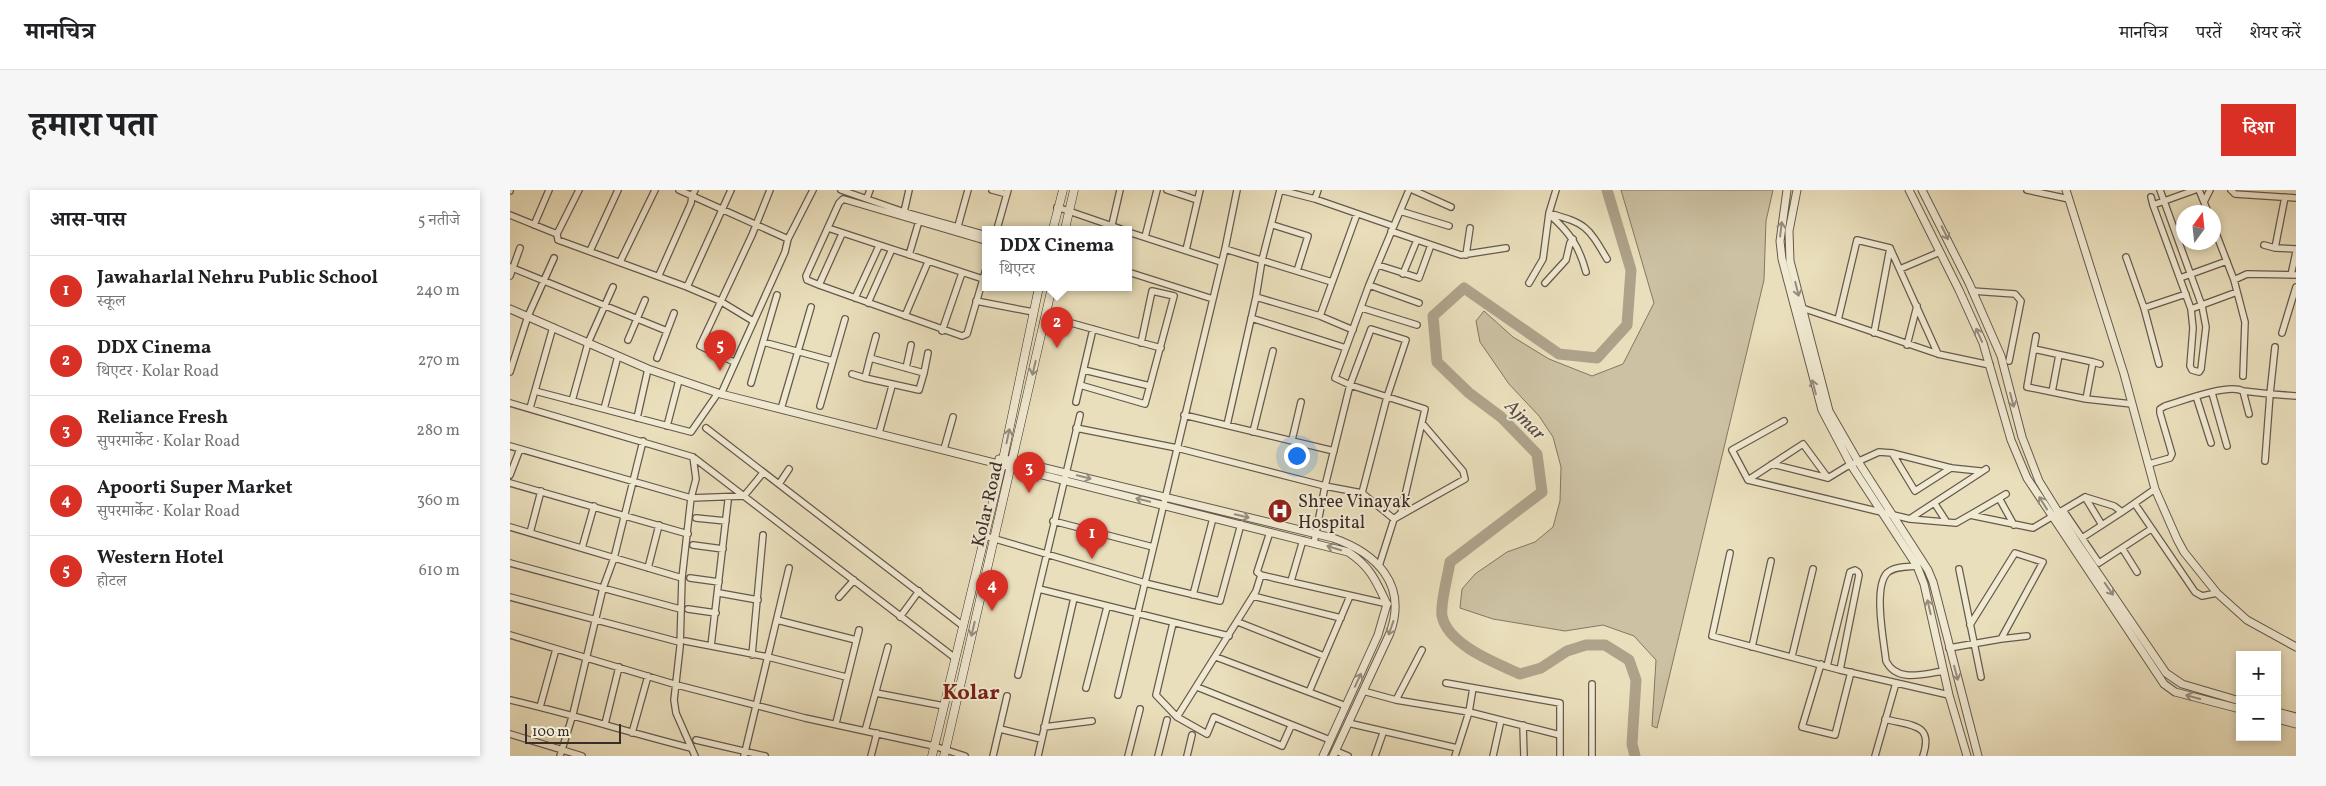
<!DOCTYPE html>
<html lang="hi">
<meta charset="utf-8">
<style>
:root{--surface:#fff;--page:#f6f6f6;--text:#202124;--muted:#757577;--line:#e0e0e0;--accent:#d93025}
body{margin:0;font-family:Vollkorn,"Noto Serif Devanagari",serif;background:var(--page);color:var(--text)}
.controls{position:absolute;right:15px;bottom:15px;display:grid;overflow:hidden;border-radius:0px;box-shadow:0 2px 8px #0003}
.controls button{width:45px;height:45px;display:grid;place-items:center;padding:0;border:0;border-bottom:1px solid var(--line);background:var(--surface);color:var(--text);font:25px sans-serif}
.compass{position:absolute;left:1666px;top:15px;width:45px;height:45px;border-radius:50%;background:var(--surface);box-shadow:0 2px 8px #0003;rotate:15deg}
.scale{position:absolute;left:15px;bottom:12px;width:96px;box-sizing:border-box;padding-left:5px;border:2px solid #3a2d28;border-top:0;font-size:14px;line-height:18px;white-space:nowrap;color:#3a2d28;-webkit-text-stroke:4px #f1ead3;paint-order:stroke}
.you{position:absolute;left:786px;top:265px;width:18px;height:18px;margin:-12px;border:4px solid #fff;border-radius:50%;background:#1a73e8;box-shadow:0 0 0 8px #1a73e833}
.badge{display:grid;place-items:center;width:32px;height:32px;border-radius:50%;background:var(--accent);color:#fff;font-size:16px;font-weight:700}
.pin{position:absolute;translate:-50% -41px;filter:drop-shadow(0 1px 2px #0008)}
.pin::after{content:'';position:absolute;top:26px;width:18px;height:15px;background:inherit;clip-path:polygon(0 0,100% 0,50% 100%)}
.popup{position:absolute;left:472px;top:36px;width:150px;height:65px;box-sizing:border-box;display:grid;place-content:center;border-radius:0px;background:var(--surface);filter:drop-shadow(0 1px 4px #0005);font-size:16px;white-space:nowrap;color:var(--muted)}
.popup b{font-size:19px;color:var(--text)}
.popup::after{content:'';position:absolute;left:50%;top:100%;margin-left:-10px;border:10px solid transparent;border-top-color:var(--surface)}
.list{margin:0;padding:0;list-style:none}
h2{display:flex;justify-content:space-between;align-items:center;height:65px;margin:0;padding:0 20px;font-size:21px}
h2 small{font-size:16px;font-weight:400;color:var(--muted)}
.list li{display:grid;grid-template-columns:32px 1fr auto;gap:15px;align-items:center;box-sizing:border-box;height:70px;padding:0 20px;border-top:1px solid var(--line)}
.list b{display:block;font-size:19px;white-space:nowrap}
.list p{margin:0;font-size:16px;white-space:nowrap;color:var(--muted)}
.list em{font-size:16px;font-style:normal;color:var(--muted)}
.map{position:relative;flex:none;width:1786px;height:566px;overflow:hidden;border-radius:0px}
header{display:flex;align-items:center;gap:30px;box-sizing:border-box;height:70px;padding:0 25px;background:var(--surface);border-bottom:1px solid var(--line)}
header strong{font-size:24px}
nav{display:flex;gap:28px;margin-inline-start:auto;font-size:18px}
.intro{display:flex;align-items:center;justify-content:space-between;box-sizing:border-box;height:120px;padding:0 30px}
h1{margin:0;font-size:35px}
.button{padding:12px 22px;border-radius:0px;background:var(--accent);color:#fff;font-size:18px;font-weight:700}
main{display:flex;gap:30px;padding:0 30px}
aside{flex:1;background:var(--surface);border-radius:0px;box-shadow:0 2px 8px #0003}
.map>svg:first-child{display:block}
</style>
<header>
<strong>मानचित्र</strong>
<nav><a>मानचित्र</a><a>परतें</a><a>शेयर करें</a></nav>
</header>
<div class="intro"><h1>हमारा पता</h1><a class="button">दिशा</a></div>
<main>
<aside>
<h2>आस-पास<small>5 नतीजे</small></h2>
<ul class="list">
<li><span class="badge">1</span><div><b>Jawaharlal Nehru Public School</b><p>स्कूल</p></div><em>240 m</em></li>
<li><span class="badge">2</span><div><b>DDX Cinema</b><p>थिएटर · Kolar Road</p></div><em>270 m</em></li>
<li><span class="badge">3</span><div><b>Reliance Fresh</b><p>सुपरमार्केट · Kolar Road</p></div><em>280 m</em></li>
<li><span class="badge">4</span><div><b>Apoorti Super Market</b><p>सुपरमार्केट · Kolar Road</p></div><em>360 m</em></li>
<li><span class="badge">5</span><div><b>Western Hotel</b><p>होटल</p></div><em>610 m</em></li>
</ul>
</aside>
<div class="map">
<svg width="1786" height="566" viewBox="0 0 1786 566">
<rect width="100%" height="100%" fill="#eadfbc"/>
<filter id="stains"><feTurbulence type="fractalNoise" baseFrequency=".004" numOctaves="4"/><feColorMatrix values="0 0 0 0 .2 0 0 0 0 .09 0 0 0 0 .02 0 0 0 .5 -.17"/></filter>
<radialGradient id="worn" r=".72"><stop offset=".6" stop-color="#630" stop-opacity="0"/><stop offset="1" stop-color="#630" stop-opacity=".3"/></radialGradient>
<path fill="#ccc1a3" stroke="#837766" d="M1111 0H1263L1256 31 1254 90 1147 538 1142 536 1146 470 1124 446 1093 435 1055 441 983 429 950 418 952 399 965 384 997 362 1025 352 1043 337 1050 311 1051 277 1043 247 1029 226 999 194 970 152 966 131 974 121 1003 147 1039 169 1082 186 1113 174 1144 113Z"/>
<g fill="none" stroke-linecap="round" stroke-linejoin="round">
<path stroke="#aea28a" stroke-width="11" d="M1097 0 1121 80 1117 135 1087 168 1049 164 954 98 923 126 927 172 959 203 991 227 1027 264 1032 302 940 372C938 386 930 413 932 426 938 455 986 473 1010 484L1031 478 1057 461 1076 455H1095L1119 470 1126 490 1122 554 1125 566"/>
<defs>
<path id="minor" d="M69 0 47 44 48 50 177 97 210 111 243 131
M169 0 278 49
M331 0 394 22 476 45
M482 0 497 4
M657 0 687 10
M770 0 805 9 883 36
M903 0 941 17
M1046 0 1039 23C1076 34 1077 35 1097 69
M1517 0 1559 9
M1689 0 1698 22
M1721 0 1725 4 1786 8
M0 1V0
M1641 7 1643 15 1685 0
M1775 7 1765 58 1786 59
M357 8 360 0
M805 9 808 0
M1694 12 1700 0
M1643 15 1681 119 1683 138 1680 176 1682 180 1689 182 1691 179 1696 137 1692 116 1650 0
M547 17 611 39
M890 21 939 36
M394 22 399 0
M0 25 47 44
M1040 25C1060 43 1069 56 1076 82
M24 35 39 0
M763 35 798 46 787 81
M448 36 458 0
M318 38 473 89
M1704 38 1724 90 1735 132 1733 186
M487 39 498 0
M601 39 610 0
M881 41 951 65 996 58
M618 42 711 72
M635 47 647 0
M476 51 333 9 329 13 296 86 297 90 309 95 452 146 457 144 476 79
M1754 55 1765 58
M715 59 822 92
M676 60 690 0
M80 61 108 0
M399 65 409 31
M956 65 960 38
M1616 67 1634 118 1676 104
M110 72 145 0
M868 75 909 88 921 55
M0 77 157 141
M1390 79 1430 62
M618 82 703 109
M893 84 907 50
M149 85 181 13 182 6 185 0
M1781 85 1786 62
M0 86 10 58
M1670 88 1717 71
M1724 90 1737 84 1786 85
M1019 93 1033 69 1039 23
M1035 93 1056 70 1060 53 1063 49
M309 95 332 44
M859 95 909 113
M177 97 221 0
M1462 101 1505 104 1511 111 1499 171
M746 107 810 126 843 140
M345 108 369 56
M466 111 523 122
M358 113 382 59
M852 118 907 135
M1292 118 1328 130
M1634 118 1649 174
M1681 119 1727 102
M395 126 418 72
M536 126 651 158
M810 126 847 24
M741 128 836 158
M432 141 452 83
M1364 143 1380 58
M1772 143 1786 97
M366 146 360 168 414 183 418 163
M1526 146 1517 197 1576 209 1622 214
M118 150 135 110
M253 152 323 171
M1397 155 1407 116
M1765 157 1760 204 1786 206
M1524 159 1583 172 1576 209
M1428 164 1380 58 1347 50 1328 130 1428 164 1480 175
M147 168 164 123
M360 168 355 188 409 200 414 183
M224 172 190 156 242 45 260 0
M1583 172 1590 174
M396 178 401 155
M574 180 640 196
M0 182 18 126 44 68
M342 184 355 188
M241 193 267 105
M570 195 635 214 664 106 642 101 631 153
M25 201 181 242 208 203
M1733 201 1760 204 1755 271
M1542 202 1549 165
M1702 203 1717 256
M211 204 275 62 278 49 303 0
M1686 206 1701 253
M62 211 78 153 103 97
M566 212 583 139
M0 213 183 267 445 468
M310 216 335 129
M20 218 43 137
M94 219 108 166
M271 219 301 117
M674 225 824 261
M127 228 138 179
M1274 231 1222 260 1238 290 1400 329 1446 333 1460 325
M717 235 746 107 752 70 770 0
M157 236 169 190
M196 238 453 436
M566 238 667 258 815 296 852 303 884 329 891 323 915 219 840 195 825 188 859 95 899 0
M743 242 763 161
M369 243 382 196
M782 250 791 212
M0 256 181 308 234 306 253 283
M434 259 443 227
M1382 263 1405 301 1441 278
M183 267 186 289 181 308 172 388 170 457 164 510 166 523 185 566
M1639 274 1660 268 1662 264 1650 223V219L1655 216C1672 211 1718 193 1733 201L1739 224
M0 285 10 259
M1318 288 1336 277 1369 262 1382 263 1441 278 1470 281
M1238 290 1293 254 1318 288 1262 274
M0 293 178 344
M269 294 279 279
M1496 304 1460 325 1523 338 1575 307 1604 316 1612 322 1645 299
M1575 307 1592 335
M1489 308 1504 335
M1425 314 1436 331
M1625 314 1685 402 1692 406 1707 403
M1553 320 1589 373 1641 339
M186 328 216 331
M1401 328 1476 279
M543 331 643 357
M0 337 172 388
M20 343 31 301
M475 346 635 393 710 411 731 334
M1572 348 1612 322
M804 353 815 296 840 195 861 139 896 150 877 207 852 303
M183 355 213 359
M72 358 84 316
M1612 358 1627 382
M1220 363 1202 446 1330 480 1439 505
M0 373 170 419
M869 376 884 329 955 289 953 281 912 233
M1407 376C1398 377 1384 376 1377 383 1363 398 1374 452 1376 471 1387 493 1413 484 1434 481
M138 378 149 335
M1449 379 1471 487
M751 385 878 414
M180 388 209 392
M781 391 793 350
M529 399 719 446
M209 403 248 410
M683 405 703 328
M743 406 831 428
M0 407 169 452
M329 407 344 390
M178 419 206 423
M390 427 409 401
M267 430 346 450
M728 432 814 466
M663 433 646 505 667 527 697 544 704 527 772 556 781 536
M0 445 167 495 295 528 424 556 455 566
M1491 449 1517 446
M175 451 258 467 336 487
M201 456 218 311
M1242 457 1261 371
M1439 458 1491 449 1533 372 1505 363 1460 435
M242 465 253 345
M1282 466 1303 379
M706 467 836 516
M1311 474 1292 537 1325 545 1341 482
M1317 476 1340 382 1345 380 1348 382 1349 385 1330 480
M508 485 570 225
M936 493 1050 513V566
M1082 494V566
M687 497 820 550
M576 498 597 417
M853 501 886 510 959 522 1050 545
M799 502 840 406
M366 503 434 516
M608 505 715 59 727 0
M0 510C61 524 121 543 181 558
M886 510 912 460
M30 517 46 459
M667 527 746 401 751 385 747 382 760 342
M1375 529C1401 536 1424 533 1413 566
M326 533 349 440
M838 533 947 558
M95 534 109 477
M1013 535 1014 566
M534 537 582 531
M490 539 531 549
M355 541 378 457
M122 543 138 486
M0 544 72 566
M186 550 255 566
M826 561 838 566
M50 566 63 524 93 398 104 368 133 251
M234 566 279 378
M361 566 367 543
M483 566 497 506
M528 566 564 408
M618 566 630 519
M648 566 657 530
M677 566 682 545
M865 566 873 543
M945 566 959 522 963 498
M983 566 991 530
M1365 566 1386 493"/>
<path id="tertiary" d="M1277 0 1270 51 1272 69 1312 220 1341 275 1407 376 1414 394 1439 505 1457 566
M1287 0 1279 41 1280 71 1319 221 1349 273 1418 380 1423 392 1468 566
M1399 0 1449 100 1473 153 1501 250 1517 288 1654 494 1665 502 1730 519
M1412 0 1459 93 1491 166 1512 247 1529 291 1568 354 1656 483 1672 494 1730 511
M1556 0 1614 184 1645 299 1667 349 1674 362 1707 403 1737 430 1786 457
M0 119 138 179 211 204 838 362C860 376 866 391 877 414L868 445 813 566
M489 269 502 270 823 348C866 363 898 394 880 443L823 566
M1767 522 1786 527
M1767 529 1786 534"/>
<path id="secondary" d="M543 39 553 0
M555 39 564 0
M422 566 492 274 529 97
M434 566 542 97"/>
</defs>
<use href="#minor" stroke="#665a4d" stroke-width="8"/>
<use href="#tertiary" stroke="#665a4d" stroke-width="9"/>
<use href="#secondary" stroke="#3a2d28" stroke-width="9"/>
<use href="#minor" stroke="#f1ead3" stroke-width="5.5"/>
<use href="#tertiary" stroke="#f1ead3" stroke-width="7"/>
<use href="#secondary" stroke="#f1ead3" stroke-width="8"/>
</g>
<defs><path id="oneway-shaft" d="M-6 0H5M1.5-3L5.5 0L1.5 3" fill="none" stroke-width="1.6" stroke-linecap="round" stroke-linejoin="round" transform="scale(1.25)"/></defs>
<g stroke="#968c7e">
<use href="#oneway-shaft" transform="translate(1271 39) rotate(-83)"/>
<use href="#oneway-shaft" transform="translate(1435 43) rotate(64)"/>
<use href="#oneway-shaft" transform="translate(1287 99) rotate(76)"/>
<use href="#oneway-shaft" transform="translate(1469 145) rotate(-114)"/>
<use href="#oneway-shaft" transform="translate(524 178) rotate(103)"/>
<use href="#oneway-shaft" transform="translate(1304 197) rotate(-105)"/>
<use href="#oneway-shaft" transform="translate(1502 210) rotate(75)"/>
<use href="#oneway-shaft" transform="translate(498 246) rotate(-78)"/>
<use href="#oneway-shaft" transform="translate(574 287) rotate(14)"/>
<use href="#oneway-shaft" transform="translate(633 310) rotate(-166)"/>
<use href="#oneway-shaft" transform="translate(1533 313) rotate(-122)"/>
<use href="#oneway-shaft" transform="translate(732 326) rotate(13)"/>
<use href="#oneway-shaft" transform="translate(824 358) rotate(-163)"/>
<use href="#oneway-shaft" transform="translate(1599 399) rotate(55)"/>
<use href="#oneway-shaft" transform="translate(1419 417) rotate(-103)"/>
<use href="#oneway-shaft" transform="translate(881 438) rotate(109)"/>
<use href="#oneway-shaft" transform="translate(463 439) rotate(103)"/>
<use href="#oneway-shaft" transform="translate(1446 483) rotate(75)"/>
<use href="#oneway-shaft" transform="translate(848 490) rotate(-65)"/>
<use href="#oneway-shaft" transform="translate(1683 507) rotate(-165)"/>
</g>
<defs>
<symbol id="hospital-disc" viewBox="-11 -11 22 22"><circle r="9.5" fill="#8f2418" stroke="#f1ead3"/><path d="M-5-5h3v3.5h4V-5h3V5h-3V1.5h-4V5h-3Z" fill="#fff"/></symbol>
</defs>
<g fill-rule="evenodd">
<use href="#hospital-disc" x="756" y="307" width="28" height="28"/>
</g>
<g text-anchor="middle" stroke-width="4" stroke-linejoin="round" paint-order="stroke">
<g font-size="18" fill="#3a2d28" stroke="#f1ead3" text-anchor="start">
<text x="788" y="317">Shree Vinayak<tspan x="788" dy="21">Hospital</tspan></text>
</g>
<g font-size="18" fill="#3a2d28" stroke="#f1ead3">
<text transform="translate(477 314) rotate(-77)" y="6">Kolar Road</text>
</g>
<g font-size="19" font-style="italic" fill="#574a40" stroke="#f1ead3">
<text transform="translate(1016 229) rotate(45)" y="7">Ajmar</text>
</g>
<g font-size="22" font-weight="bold" fill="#7a1f14" stroke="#f1ead3">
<text x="461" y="509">Kolar</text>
</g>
</g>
<rect width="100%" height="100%" filter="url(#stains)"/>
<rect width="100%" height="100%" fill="url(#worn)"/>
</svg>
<div class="controls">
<button>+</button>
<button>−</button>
</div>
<svg class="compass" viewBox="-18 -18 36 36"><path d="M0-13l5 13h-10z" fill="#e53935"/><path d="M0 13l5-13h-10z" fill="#757577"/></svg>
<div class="scale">100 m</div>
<div class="you"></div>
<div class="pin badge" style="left:582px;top:369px">1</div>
<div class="pin badge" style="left:547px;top:158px">2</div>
<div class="popup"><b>DDX Cinema</b>थिएटर</div>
<div class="pin badge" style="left:519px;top:303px">3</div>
<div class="pin badge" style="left:482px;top:421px">4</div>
<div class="pin badge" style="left:210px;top:181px">5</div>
</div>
</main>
